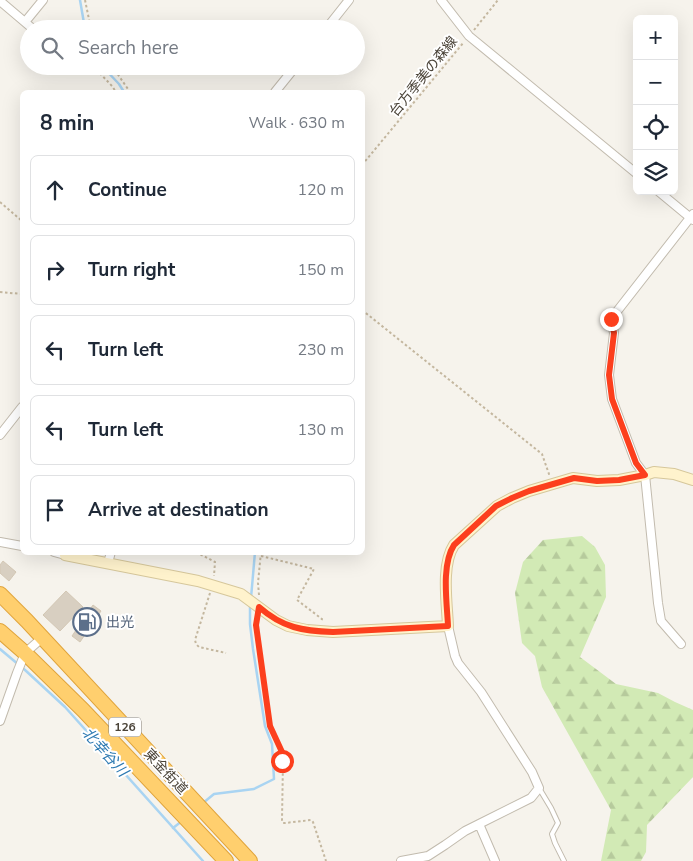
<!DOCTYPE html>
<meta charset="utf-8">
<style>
:root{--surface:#fff;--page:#f6f6f7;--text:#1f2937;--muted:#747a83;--line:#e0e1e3}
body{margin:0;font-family:"Nunito Sans","Noto Sans JP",sans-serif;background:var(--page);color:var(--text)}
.controls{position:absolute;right:15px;top:15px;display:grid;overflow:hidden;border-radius:8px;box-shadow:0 5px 20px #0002}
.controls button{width:45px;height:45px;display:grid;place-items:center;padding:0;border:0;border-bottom:1px solid var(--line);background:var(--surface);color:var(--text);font:25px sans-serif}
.stop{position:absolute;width:15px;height:15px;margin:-11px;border:4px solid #fc3f1d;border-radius:50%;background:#fff}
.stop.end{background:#fc3f1d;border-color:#fff;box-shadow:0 1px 5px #0008}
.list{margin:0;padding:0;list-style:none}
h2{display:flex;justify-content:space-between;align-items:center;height:65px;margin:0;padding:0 20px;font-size:21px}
h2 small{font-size:16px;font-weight:400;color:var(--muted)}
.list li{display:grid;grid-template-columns:32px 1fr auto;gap:15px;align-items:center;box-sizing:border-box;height:70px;margin:0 10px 10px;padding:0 10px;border:1px solid var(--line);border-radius:8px}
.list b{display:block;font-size:19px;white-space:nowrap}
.list em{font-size:16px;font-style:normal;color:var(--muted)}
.icon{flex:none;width:28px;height:28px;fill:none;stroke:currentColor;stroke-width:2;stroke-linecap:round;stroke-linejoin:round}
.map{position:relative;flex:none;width:693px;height:861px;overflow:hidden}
.search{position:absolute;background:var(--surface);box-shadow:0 5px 20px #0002;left:20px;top:20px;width:345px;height:55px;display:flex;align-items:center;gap:12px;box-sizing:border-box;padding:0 18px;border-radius:28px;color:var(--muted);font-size:19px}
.panel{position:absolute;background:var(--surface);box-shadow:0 5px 20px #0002;left:20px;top:90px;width:345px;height:465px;border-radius:8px}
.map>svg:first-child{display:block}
</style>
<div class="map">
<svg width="693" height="861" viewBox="0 0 693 861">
<defs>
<pattern id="forest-firs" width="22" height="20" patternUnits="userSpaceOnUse" patternTransform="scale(1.25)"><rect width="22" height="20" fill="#d2eab5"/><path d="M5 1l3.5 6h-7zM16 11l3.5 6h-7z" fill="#b6ca9c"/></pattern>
</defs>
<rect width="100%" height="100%" fill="#f6f3ec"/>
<path fill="url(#forest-firs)" d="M582 536 595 547 605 565 606 597 580 657 616 684 658 693 675 702 693 710V777L647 825 646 852 641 861H601L611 810 542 687 535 656 522 643 515 593 523 562 543 540Z"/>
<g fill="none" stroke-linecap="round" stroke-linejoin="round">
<path stroke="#a9d4f2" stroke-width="2.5" d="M80 0 85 29
M102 66 119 84 124 92
M251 598 255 552
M0 649 25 670 65 707 203 861
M203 803 214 794 254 789 274 779 272 744 265 726 253 649 250 624V604
M173 828 182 821"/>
</g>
<path fill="#d8cfc1" stroke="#d3c7b4" d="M3 561 16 572 9 581 0 573V565Z
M66 591 83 607 60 631 43 615Z
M93 605 101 611 80 642 72 636Z"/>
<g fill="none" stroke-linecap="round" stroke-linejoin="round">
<defs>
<path id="lane" d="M539 788 551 808 558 823 552 834 555 843 564 861"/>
<path id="street" d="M441 0 469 36 637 174
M0 1 33 29
M25 22 43 0
M326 29 349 0
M275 92 296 66
M658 191 693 220
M0 435 22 407
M0 542 22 546
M54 552 65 555 66 552
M108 563 111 552
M448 626 455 656 458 663 481 692 532 772 539 788 531 798 479 824 495 861
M681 644 661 621 658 603 645 475 636 463 612 399 609 375 614 333 611 319 693 214
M0 721 17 673 25 653 42 638
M401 861 428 856 445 845 465 831 479 824"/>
<path id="secondary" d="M65 555 198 581 241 594 276 620 288 626 307 630 333 632 448 626C447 603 441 565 454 545L497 506 512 498 529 491 573 478 597 481 619 480 645 475 654 472 674 474 693 480"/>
<path id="highway" d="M0 594 27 621 250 861
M0 631 25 653 83 710 226 861"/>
</defs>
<use href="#lane" stroke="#c2bbae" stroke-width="6"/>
<use href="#street" stroke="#c2bbae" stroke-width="10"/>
<use href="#secondary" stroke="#d6c79b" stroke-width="12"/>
<use href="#highway" stroke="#e0a43c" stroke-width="16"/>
<path stroke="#c4b79f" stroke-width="2" stroke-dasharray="2.5 2.5" stroke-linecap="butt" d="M85 0 91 29
M474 30 498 0
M93 66 112 86 116 92
M112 66 130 92
M362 165 464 42
M0 202 22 221
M0 292 22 294
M362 310 542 454 550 477
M196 552 215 562 214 576
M261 556 314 569 297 600 322 619 321 622
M210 593 195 640 196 644 199 647 226 653
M259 595 258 583 261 552
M258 617 256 625 270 726 281 752 283 761 282 820 283 823H285L311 820 313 822 326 861"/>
<use href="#lane" stroke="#fff" stroke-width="4"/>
<use href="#street" stroke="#fff" stroke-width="8"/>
<use href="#secondary" stroke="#fff3cd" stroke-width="10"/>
<use href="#highway" stroke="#ffcf6e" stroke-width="14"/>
</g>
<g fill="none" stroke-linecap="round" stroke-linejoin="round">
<path stroke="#fc3f1d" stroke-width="6" d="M282 761V752L270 726 256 625 259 607C283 628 303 631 333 632L448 626C447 603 441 565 454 545L496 506 512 498 529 491 574 478 597 481 619 480 645 475 636 463 612 399 609 375 614 333 611 319"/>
</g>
<defs>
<symbol id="fuel-ring" viewBox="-11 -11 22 22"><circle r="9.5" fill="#fff" stroke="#5c6f8a" stroke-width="1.5"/><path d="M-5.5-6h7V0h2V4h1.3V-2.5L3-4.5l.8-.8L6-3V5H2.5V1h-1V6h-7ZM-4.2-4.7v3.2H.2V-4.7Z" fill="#5c6f8a"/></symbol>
</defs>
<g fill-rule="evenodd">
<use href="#fuel-ring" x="71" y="606" width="32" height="32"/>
</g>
<g text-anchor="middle" stroke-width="4" stroke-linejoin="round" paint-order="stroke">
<rect fill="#fff" stroke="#817c74" stroke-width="1" x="109" y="717.5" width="32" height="19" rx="4"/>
<g font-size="12" font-weight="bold" fill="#4b4439">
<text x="125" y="731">126</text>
</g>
<g font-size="14" fill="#4b4439" stroke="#fff">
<text transform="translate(423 76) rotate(-51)" y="5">台方季美の森線</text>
<text transform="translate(166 771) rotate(47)" y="5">東金街道</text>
</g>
<g font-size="14" fill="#4e5e75" stroke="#fff" text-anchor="start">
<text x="106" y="627">出光</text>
</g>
<g font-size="15" font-style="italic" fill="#2e7ab2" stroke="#fff">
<text transform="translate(105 752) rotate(48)" y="5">北幸谷川</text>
</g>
</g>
</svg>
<div class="controls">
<button>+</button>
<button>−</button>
<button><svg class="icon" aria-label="locate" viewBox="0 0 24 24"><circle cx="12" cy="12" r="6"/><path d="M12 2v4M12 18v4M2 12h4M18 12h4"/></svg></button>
<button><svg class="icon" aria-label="layers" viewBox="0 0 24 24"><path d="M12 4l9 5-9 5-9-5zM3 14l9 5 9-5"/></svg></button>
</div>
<div class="stop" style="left:282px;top:761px"></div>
<div class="stop end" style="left:611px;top:319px"></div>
<div class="search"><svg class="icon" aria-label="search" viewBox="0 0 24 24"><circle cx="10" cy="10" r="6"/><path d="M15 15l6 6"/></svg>Search here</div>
<section class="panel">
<h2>8 min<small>Walk · 630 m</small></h2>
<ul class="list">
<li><svg class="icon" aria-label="ahead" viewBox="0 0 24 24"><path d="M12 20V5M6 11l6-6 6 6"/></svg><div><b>Continue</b></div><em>120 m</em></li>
<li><svg class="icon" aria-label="right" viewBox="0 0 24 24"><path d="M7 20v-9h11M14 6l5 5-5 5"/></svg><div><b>Turn right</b></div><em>150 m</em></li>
<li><svg class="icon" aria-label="left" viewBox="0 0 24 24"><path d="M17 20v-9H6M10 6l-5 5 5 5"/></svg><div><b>Turn left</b></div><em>230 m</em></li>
<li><svg class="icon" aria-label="left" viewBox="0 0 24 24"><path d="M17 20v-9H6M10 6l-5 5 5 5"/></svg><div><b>Turn left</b></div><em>130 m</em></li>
<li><svg class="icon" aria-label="arrive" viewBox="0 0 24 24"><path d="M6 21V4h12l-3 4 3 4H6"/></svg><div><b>Arrive at destination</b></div></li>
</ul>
</section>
</div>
